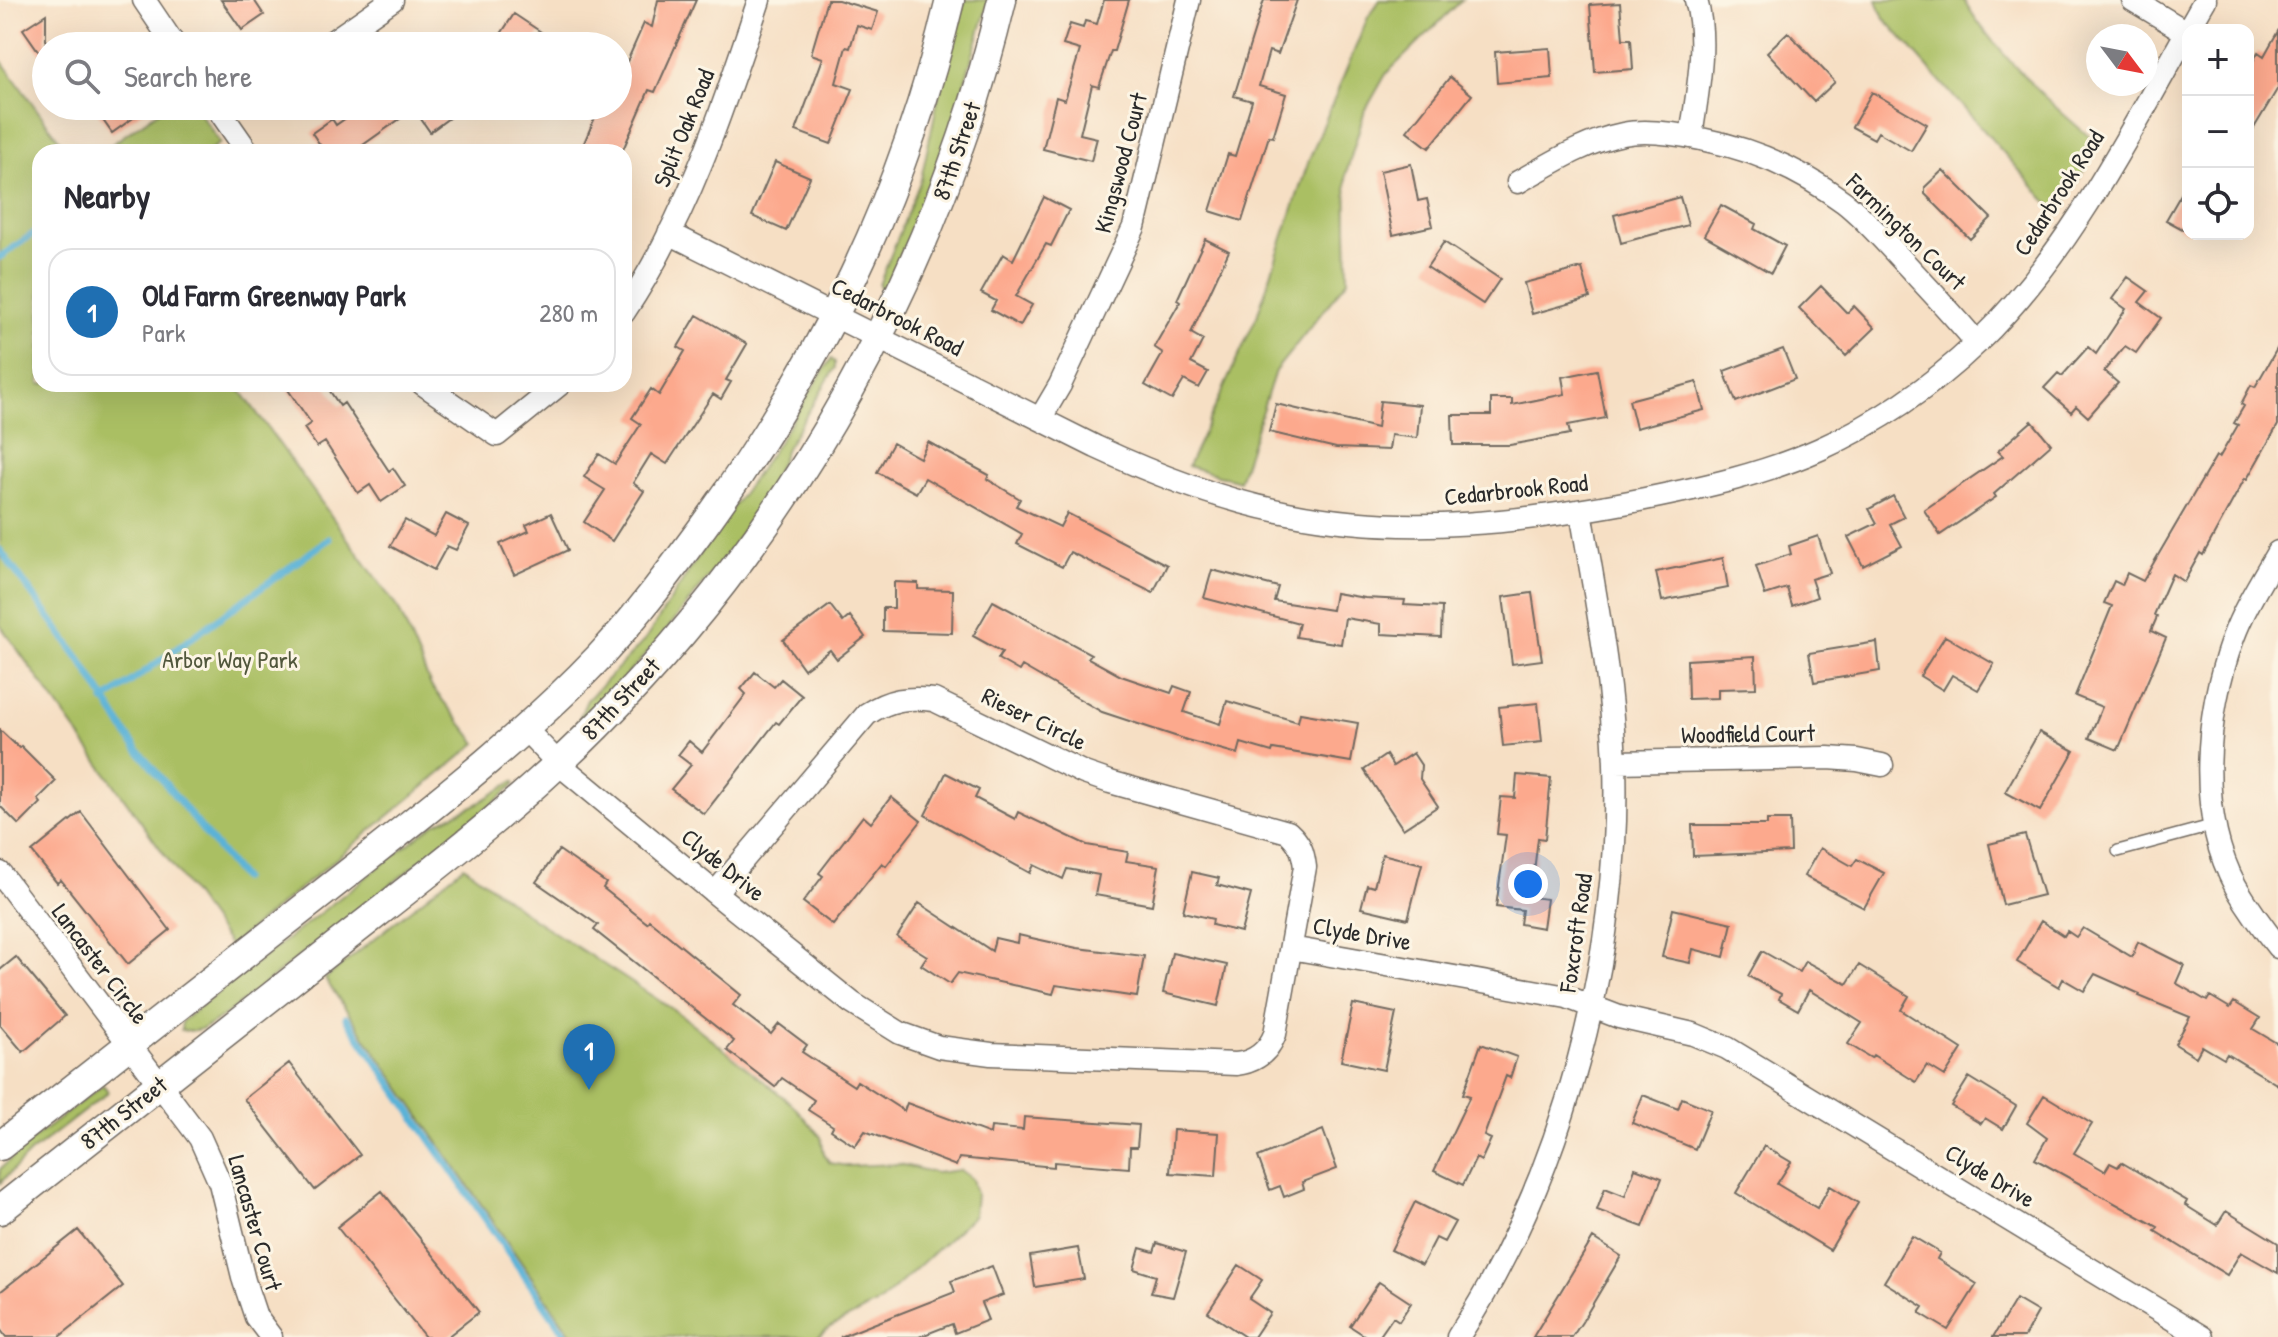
<!DOCTYPE html>
<meta charset="utf-8">
<style>
:root{--surface:#fff;--page:#f7f7f7;--text:#2b2b33;--muted:#7c7c81;--line:#e1e1e2;--accent:#1f6fb2}
body{margin:0;font-family:"Patrick Hand",sans-serif;background:var(--page);color:var(--text)}
.controls{position:absolute;right:24px;top:24px;display:grid;overflow:hidden;border-radius:16px;box-shadow:0 8px 32px #0002}
.controls button{width:72px;height:72px;display:grid;place-items:center;padding:0;border:0;border-bottom:2px solid var(--line);background:var(--surface);color:var(--text);font:40px sans-serif}
.compass{position:absolute;left:2086px;top:24px;width:72px;height:72px;border-radius:50%;background:var(--surface);box-shadow:0 8px 32px #0002;rotate:122deg}
.you{position:absolute;left:1528px;top:884px;width:28px;height:28px;margin:-20px;border:6px solid #fff;border-radius:50%;background:#1a73e8;box-shadow:0 0 0 12px #1a73e833}
.badge{display:grid;place-items:center;width:52px;height:52px;border-radius:50%;background:var(--accent);color:#fff;font-size:26px;font-weight:700}
.pin{position:absolute;translate:-50% -66px;filter:drop-shadow(0 2px 4px #0008)}
.pin::after{content:'';position:absolute;top:42px;width:28px;height:24px;background:inherit;clip-path:polygon(0 0,100% 0,50% 100%)}
.list{margin:0;padding:0;list-style:none}
h2{display:flex;justify-content:space-between;align-items:center;height:104px;margin:0;padding:0 32px;font-size:34px}
h2 small{font-size:26px;font-weight:400;color:var(--muted)}
.list li{display:grid;grid-template-columns:52px 1fr auto;gap:24px;align-items:center;box-sizing:border-box;height:128px;margin:0 16px 16px;padding:0 16px;border:2px solid var(--line);border-radius:24px}
.list b{display:block;font-size:30px;white-space:nowrap}
.list p{margin:0;font-size:26px;white-space:nowrap;color:var(--muted)}
.list em{font-size:26px;font-style:normal;color:var(--muted)}
.icon{flex:none;width:44px;height:44px;fill:none;stroke:currentColor;stroke-width:2;stroke-linecap:round;stroke-linejoin:round}
.map{position:relative;flex:none;width:2278px;height:1337px;overflow:hidden}
.search{position:absolute;background:var(--surface);box-shadow:0 8px 32px #0002;left:32px;top:32px;width:600px;height:88px;display:flex;align-items:center;gap:20px;box-sizing:border-box;padding:0 28px;border-radius:44px;color:var(--muted);font-size:30px}
.panel{position:absolute;background:var(--surface);box-shadow:0 8px 32px #0002;left:32px;top:144px;width:600px;height:248px;border-radius:24px}
.map>svg:first-child{display:block}
</style>
<div class="map">
<svg width="2278" height="1337" viewBox="0 0 2278 1337">
<rect width="100%" height="100%" fill="#fcf5e5"/>
<filter id="ink" filterUnits="userSpaceOnUse"><feTurbulence type="fractalNoise" baseFrequency=".0125" numOctaves="2"/><feDisplacementMap in="SourceGraphic" scale="16" xChannelSelector="R" yChannelSelector="G"/><feConvolveMatrix kernelMatrix="1 2 1 2 8 2 1 2 1" color-interpolation-filters="sRGB"/></filter>
<filter id="wash" filterUnits="userSpaceOnUse"><feTurbulence type="fractalNoise" baseFrequency=".006" numOctaves="4" result="noise"/><feDisplacementMap in="SourceGraphic" scale="32" xChannelSelector="R" yChannelSelector="G"/><feGaussianBlur stdDeviation="1.8" result="paint"/><feColorMatrix in="noise" values="0 0 0 0 0 0 0 0 0 0 0 0 0 0 0 0 0 1.4 0 .05"/><feComposite in="paint" operator="in"/></filter>
<g filter="url(#wash)">
<rect width="100%" height="100%" fill="#f6dfc4"/>
<path fill="#aabf64" stroke="#6a7548" stroke-width="2" d="M965 0H989L956 112 928 193 886 289H881L879 285 921 179 940 90Z
M1380 0H1462L1386 74 1364 113 1346 174 1348 280 1275 371 1239 481 1188 466 1257 316 1309 160 1368 17Z
M1877 0H1964C1991 48 2054 109 2099 144L2058 214 1884 18Z
M0 59 68 152H40V384H236L399 610 431 686 477 743 230 946 0 625Z
M166 106H195L220 143 207 152H101Z
M831 359 835 362V368L786 448 769 489 730 550 654 646 581 723H577L587 700 645 640 700 554 773 450Z
M514 781 515 784 493 804 221 1018C210 1026 195 1034 181 1030L182 1021 434 824 477 804Z
M464 866 532 918 680 1014 792 1104 821 1137 824 1154 830 1163 848 1166 899 1164 936 1173 960 1170 972 1179 976 1194 974 1215 880 1302 830 1327 818 1337H573L325 979Z
M103 1085 108 1091 106 1094 30 1153 0 1183V1169L33 1139Z"/>
<g fill="none" stroke-linecap="round" stroke-linejoin="round">
<path stroke="#5ab2d7" stroke-width="7" d="M0 257 40 229
M0 550 82 662 131 741 242 879
M104 701 329 539
M346 1018 567 1337"/>
</g>
<g id="blocks">
<path fill="#fca98d" d="M221 0H254L264 15 242 30Z
M658 0H696L655 92 649 90 622 152H580L600 106H618V82L644 23 652 27Z
M827 0H838L878 12 872 30 857 25 850 48 846 47 836 83 853 89 831 144 796 131 823 58 811 54Z
M1104 0H1129L1114 51H1111L1099 87 1092 85 1080 134 1097 138 1091 161 1043 149 1056 97 1065 100 1080 50 1063 45 1070 24 1083 28 1085 21 1097 24Z
M1264 0H1297L1278 54 1269 51 1259 86 1286 94 1273 137 1269 136 1242 221 1210 211 1228 154 1235 156 1252 101 1234 96Z
M1620 3 1623 39H1631L1633 69 1595 72 1590 5Z
M46 14V62L23 29Z
M514 14 541 32 531 46H493Z
M2278 31V88L2248 138V71L2258 52 2264 56Z
M1788 32 1835 82 1814 102 1767 52Z
M1550 48 1552 78 1497 83 1495 52Z
M1450 77 1472 95 1429 148 1407 131Z
M1872 92 1927 124 1911 151 1878 132 1874 139 1852 127Z
M93 106H150L112 133Z
M363 106H465L430 132 414 109 353 152H325L312 133 332 119 336 125Z
M775 162 810 177 786 231 752 216Z
M1411 164 1418 201 1427 199 1433 226 1393 235 1380 171Z
M1943 170 1991 218 1970 239 1925 194V187Z
M2188 182V232L2166 220Z
M1044 197 1069 210 1051 246 1046 244 1016 296 1032 305 1020 326 991 310 996 301 981 293 1003 254 1013 260Z
M1680 197 1688 225 1621 243 1614 215Z
M1721 205 1756 224 1754 229 1785 246 1771 273 1704 235Z
M1205 239 1229 251 1191 333 1203 340 1191 363 1208 372 1199 388 1184 380 1172 400 1145 385 1163 353 1154 347 1180 302 1177 300Z
M1444 242 1500 279 1483 304 1427 267Z
M1582 268 1590 298 1532 314 1524 283Z
M2128 277 2148 291 2139 302 2161 318 2136 353 2125 346 2104 371 2118 383 2088 417 2076 406 2071 412 2044 388 2058 373 2062 376 2088 347 2096 354 2126 309 2112 299Z
M1821 286 1847 313 1854 306 1875 328 1846 356 1799 308Z
M697 315 747 344 726 380 731 382 721 399 713 394 667 464 651 454 633 483 644 491 612 541 584 522 605 490 584 477 599 454 615 464 641 424 632 418 651 389 659 395 685 351 678 347Z
M2278 347V425L2247 479 2245 478 2203 555 2200 553 2184 582 2172 574 2154 615 2157 617 2151 631 2166 638 2118 750 2089 738 2102 707 2075 696 2112 606 2104 603 2114 581 2122 585 2127 573 2143 581 2216 456 2219 458 2238 425 2234 423 2244 406 2241 404 2251 385 2255 387Z
M1783 349 1795 379 1736 402 1724 371Z
M1597 370 1606 418 1568 425 1570 434 1510 445H1453L1452 415H1491V399H1512V405L1565 394 1562 377Z
M1697 382 1704 410 1636 428 1629 400Z
M284 384H325L340 406 344 403 389 471 393 468 405 486 381 502 370 485 358 493 325 442 317 447 304 428 311 423Z
M1380 401 1420 405 1417 438 1391 435 1389 450 1336 448 1269 432 1276 404 1377 428Z
M2032 421 2051 444 1994 494 1996 497 1940 535 1924 510 2003 456 1998 451Z
M928 442 989 475 987 479 1020 499 1016 506 1060 527 1067 513 1167 565 1153 593 1070 552 1062 567 1017 544 1022 534 925 478 916 493 877 472 893 443 920 458Z
M1893 496 1904 517 1890 524 1902 546 1863 566 1848 537 1877 523 1869 509Z
M551 513 568 550 514 575 500 544 529 531 526 525Z
M446 514 469 526 456 550 447 546 434 570 390 546 405 520 434 536Z
M1818 536 1830 573 1811 579 1817 597 1792 606 1787 588 1765 595 1756 566 1791 554 1789 546Z
M1723 558 1728 588 1662 601 1656 572Z
M1212 570 1278 587 1274 601 1332 610 1335 593 1365 598 1405 600 1404 605 1442 607 1441 637 1381 634V624L1345 618 1341 644 1296 637 1299 623 1204 598Z
M894 582 918 583V589L953 590 952 633 883 631V608H894Z
M1532 593 1542 660 1512 664 1503 597Z
M993 601 1091 654 1088 658 1121 676 1171 693 1174 686 1191 692 1184 712 1220 724 1227 701 1298 722 1300 713 1358 723 1351 762 1273 749 1272 752 1241 743 1238 754 1187 740 1102 712 1022 666 1019 671 998 659 1002 652 973 636Z
M830 605 843 622 850 616 865 637 837 659 830 650 804 669 783 640Z
M1945 636 1994 664 1978 690 1952 675 1943 690 1920 676Z
M1877 642 1880 671 1814 682 1809 653Z
M1755 656 1756 688 1718 689V698L1688 699 1687 660Z
M755 672 774 687 781 679 802 696 779 724 776 722 704 814 671 789 691 765 678 755 689 741 702 752 746 694 741 689Z
M1538 703 1542 742 1503 746 1499 707Z
M0 730 19 748 21 746 56 781 38 799 41 803 19 825 0 806Z
M2039 732 2074 751 2040 811 2005 792Z
M1413 753 1421 765 1420 779 1438 806 1403 829 1364 770 1386 755 1393 766Z
M946 773 979 790 975 798 1015 819 1018 812 1087 845 1128 852 1126 861 1159 866 1152 905 1095 895 1099 875 1067 869 1063 879 1034 865 1030 873 925 815Z
M1517 775 1551 778 1545 839 1538 838 1531 897 1547 899 1543 928 1520 924 1522 910 1496 907 1506 835 1497 834 1501 797 1515 798Z
M891 797 921 821 886 866 882 863 833 925 803 902 823 876 819 873 863 816 871 823Z
M81 812 170 930 128 964 61 880 57 883 32 852Z
M1767 820H1790L1791 852 1693 856 1692 825H1767Z
M2025 835 2043 895 2003 905 1989 844Z
M1820 848 1852 866 1857 859 1884 873 1864 908 1804 876Z
M559 850 606 883 603 888 647 923 649 920 741 995 733 1005 771 1034 779 1024 807 1045 802 1052 854 1086 857 1081 904 1111 907 1103 990 1134 991 1127 1023 1130 1024 1117 1139 1125 1137 1147H1130L1129 1168 1054 1162V1167L959 1158 956 1166 865 1131 855 1146 831 1130 833 1126 808 1110 814 1100 782 1078 775 1087 727 1050 734 1041 594 930 598 925 536 882Z
M1382 854 1422 864 1408 919 1361 908 1367 885 1374 887Z
M1192 872 1219 878 1217 885 1251 894 1241 932 1212 925 1213 919 1183 912Z
M919 903 992 951 995 938 1017 943 1018 935 1077 948 1144 956 1137 997 1056 985 1053 994 958 973 950 984 921 965 927 956 897 937Z
M1673 909 1732 923 1724 957 1693 949 1690 963 1662 957Z
M2041 921 2064 936 2067 931 2076 937 2083 928 2132 957 2138 942 2184 965 2176 983 2207 1001 2210 996 2230 1008 2234 1002 2260 1018 2253 1029 2278 1044V1085L2227 1054 2224 1059 2202 1046 2196 1057 2175 1044 2190 1017 2139 996 2140 994 2095 974 2084 991 2063 979 2059 987 2017 962Z
M1762 951 1799 972 1805 961 1847 984 1859 965 1909 996 1901 1010 1962 1049 1945 1076 1927 1065 1916 1082 1873 1055 1871 1058 1848 1044 1862 1023 1809 990 1798 1010 1779 999 1781 994 1748 976Z
M1172 953 1227 965 1218 1006 1163 993Z
M16 957 65 1016 23 1052 0 1025V970Z
M1353 1004 1396 1013 1384 1070 1341 1061Z
M1481 1044 1517 1057 1510 1078 1506 1076 1484 1136 1491 1139 1481 1161 1476 1158 1463 1185 1434 1171 1470 1096 1463 1094Z
M289 1063 360 1155 315 1190 244 1099Z
M1969 1077 2016 1106 2003 1129 1985 1118 1981 1124 1951 1106Z
M1643 1095 1678 1109 1682 1098 1711 1110 1695 1149 1632 1123Z
M2044 1095 2092 1124 2074 1153 2105 1171 2110 1163 2118 1167 2121 1162 2187 1201 2185 1205 2217 1225 2226 1211 2278 1243V1273L2241 1252 2227 1275 2155 1231 2158 1227 2035 1159 2047 1138 2027 1123Z
M1173 1130 1219 1133 1216 1176 1170 1173Z
M1323 1130 1337 1169 1302 1182 1304 1189 1284 1197 1280 1186 1270 1190 1258 1157Z
M1764 1146 1791 1162 1777 1184 1817 1208 1830 1186 1858 1203 1830 1250 1736 1193Z
M1635 1168 1662 1178 1643 1227 1597 1210 1605 1188 1625 1196Z
M382 1191 479 1312 447 1337H425L337 1227Z
M1415 1202 1455 1222 1444 1242 1436 1238 1422 1265 1391 1250Z
M78 1230 123 1286 59 1337H6L0 1329V1292Z
M1912 1236 1940 1253 1937 1259 1977 1284 1948 1330 1920 1313 1924 1307 1884 1282Z
M1593 1238 1621 1256 1582 1322 1572 1337H1533Z
M1157 1243 1186 1252 1173 1297 1151 1293 1156 1276 1134 1269 1140 1248 1154 1252Z
M1078 1248 1084 1279 1035 1287 1030 1256Z
M1239 1265 1262 1280 1249 1299 1270 1313 1254 1337H1245L1208 1312Z
M992 1266 1003 1295 981 1303 988 1320 955 1333 952 1324 919 1337H840L955 1292 951 1281Z
M1379 1282 1411 1303 1399 1321 1393 1317 1379 1337H1367L1350 1326Z
M2016 1299 2038 1312 2024 1337H1993Z"/>
</g>
</g>
<g filter="url(#ink)">
<use href="#blocks" fill-opacity="0" stroke="#726a61" stroke-width="2"/>
<g fill="none" stroke-linecap="round" stroke-linejoin="round">
<defs>
<path id="service" d="M2118 851 2215 825"/>
<path id="minor" d="M144 0 175 46
M2133 0 2186 32
M326 46 392 0
M216 106 248 152
M1691 137C1697 94 1708 42 1696 0
M1518 182C1552 163 1584 142 1623 134 1647 129 1677 134 1701 139 1753 149 1801 170 1844 202 1866 219 1885 242 1904 262 1929 289 1954 315 1977 343
M669 233 1096 447C1158 476 1221 500 1288 513 1407 537 1527 522 1645 499 1705 487 1764 474 1820 449 1878 423 1931 387 1977 343 2076 248 2137 117 2205 0
M624 312C687 219 724 106 759 0
M423 384 497 435 560 384
M1040 419 1060 385 1134 227 1189 0
M2278 552C2262 580 2244 608 2233 638 2206 713 2196 814 2236 887 2248 907 2263 928 2278 947
M524 728 559 764 715 893 852 1003 900 1033 939 1047 991 1054 1236 1064C1255 1062 1268 1052 1275 1034L1305 867C1303 851 1300 843 1288 832L1110 782 1084 773 934 700C907 697 890 699 867 714L715 893
M1615 762 1828 758 1857 760 1882 765
M0 873 200 1138 220 1183 244 1281 256 1317 271 1337
M1291 948 1567 997 1619 1017 1693 1034 1727 1048 2202 1337
M1458 1337C1563 1177 1621 954 1615 764 1612 679 1595 595 1581 511"/>
<path id="tertiary" d="M0 1146C112 1057 225 969 338 881 428 810 521 739 600 656 638 615 672 569 705 524 822 362 904 195 950 0
M0 1210C114 1120 229 1030 343 940 430 872 519 805 597 726 795 528 937 272 1002 0"/>
</defs>
<use href="#service" stroke="#726a61" stroke-width="14"/>
<use href="#minor" stroke="#726a61" stroke-width="25"/>
<use href="#tertiary" stroke="#726a61" stroke-width="31"/>
<use href="#service" stroke="#fff" stroke-width="11"/>
<use href="#minor" stroke="#fff" stroke-width="22"/>
<use href="#tertiary" stroke="#fff" stroke-width="28"/>
</g>
</g>
<g text-anchor="middle" stroke-width="6" stroke-linejoin="round" paint-order="stroke">
<g font-size="24" fill="#2b2b2b" stroke="#fcf5e5">
<text transform="translate(684 128) rotate(-68)" y="8">Split Oak Road</text>
<text transform="translate(957 151) rotate(-71)" y="8">87th Street</text>
<text transform="translate(1121 163) rotate(-75)" y="8">Kingswood Court</text>
<text transform="translate(2059 193) rotate(-57)" y="8">Cedarbrook Road</text>
<text transform="translate(1906 232) rotate(44)" y="8">Farmington Court</text>
<text transform="translate(897 317) rotate(27)" y="8">Cedarbrook Road</text>
<text transform="translate(1516 490) rotate(-6)" y="8">Cedarbrook Road</text>
<text transform="translate(621 699) rotate(-47)" y="8">87th Street</text>
<text transform="translate(1034 719) rotate(26)" y="8">Rieser Circle</text>
<text transform="translate(1748 734) rotate(-1)" y="8">Woodfield Court</text>
<text transform="translate(723 865) rotate(39)" y="8">Clyde Drive</text>
<text transform="translate(1576 933) rotate(-82)" y="8">Foxcroft Road</text>
<text transform="translate(1362 934) rotate(10)" y="8">Clyde Drive</text>
<text transform="translate(100 964) rotate(53)" y="8">Lancaster Circle</text>
<text transform="translate(124 1113) rotate(-38)" y="8">87th Street</text>
<text transform="translate(1990 1176) rotate(31)" y="8">Clyde Drive</text>
<text transform="translate(255 1223) rotate(74)" y="8">Lancaster Court</text>
</g>
<g font-size="24" fill="#51573c" stroke="#fcf5e5">
<text x="230" y="668">Arbor Way Park</text>
</g>
</g>
</svg>
<div class="controls">
<button>+</button>
<button>−</button>
<button><svg class="icon" aria-label="locate" viewBox="0 0 24 24"><circle cx="12" cy="12" r="6"/><path d="M12 2v4M12 18v4M2 12h4M18 12h4"/></svg></button>
</div>
<svg class="compass" viewBox="-18 -18 36 36"><path d="M0-13l5 13h-10z" fill="#e53935"/><path d="M0 13l5-13h-10z" fill="#7c7c81"/></svg>
<div class="you"></div>
<div class="pin badge" style="left:589px;top:1090px">1</div>
<div class="search"><svg class="icon" aria-label="search" viewBox="0 0 24 24"><circle cx="10" cy="10" r="6"/><path d="M15 15l6 6"/></svg>Search here</div>
<section class="panel">
<h2>Nearby<small></small></h2>
<ul class="list">
<li><span class="badge">1</span><div><b>Old Farm Greenway Park</b><p>Park</p></div><em>280 m</em></li>
</ul>
</section>
</div>
